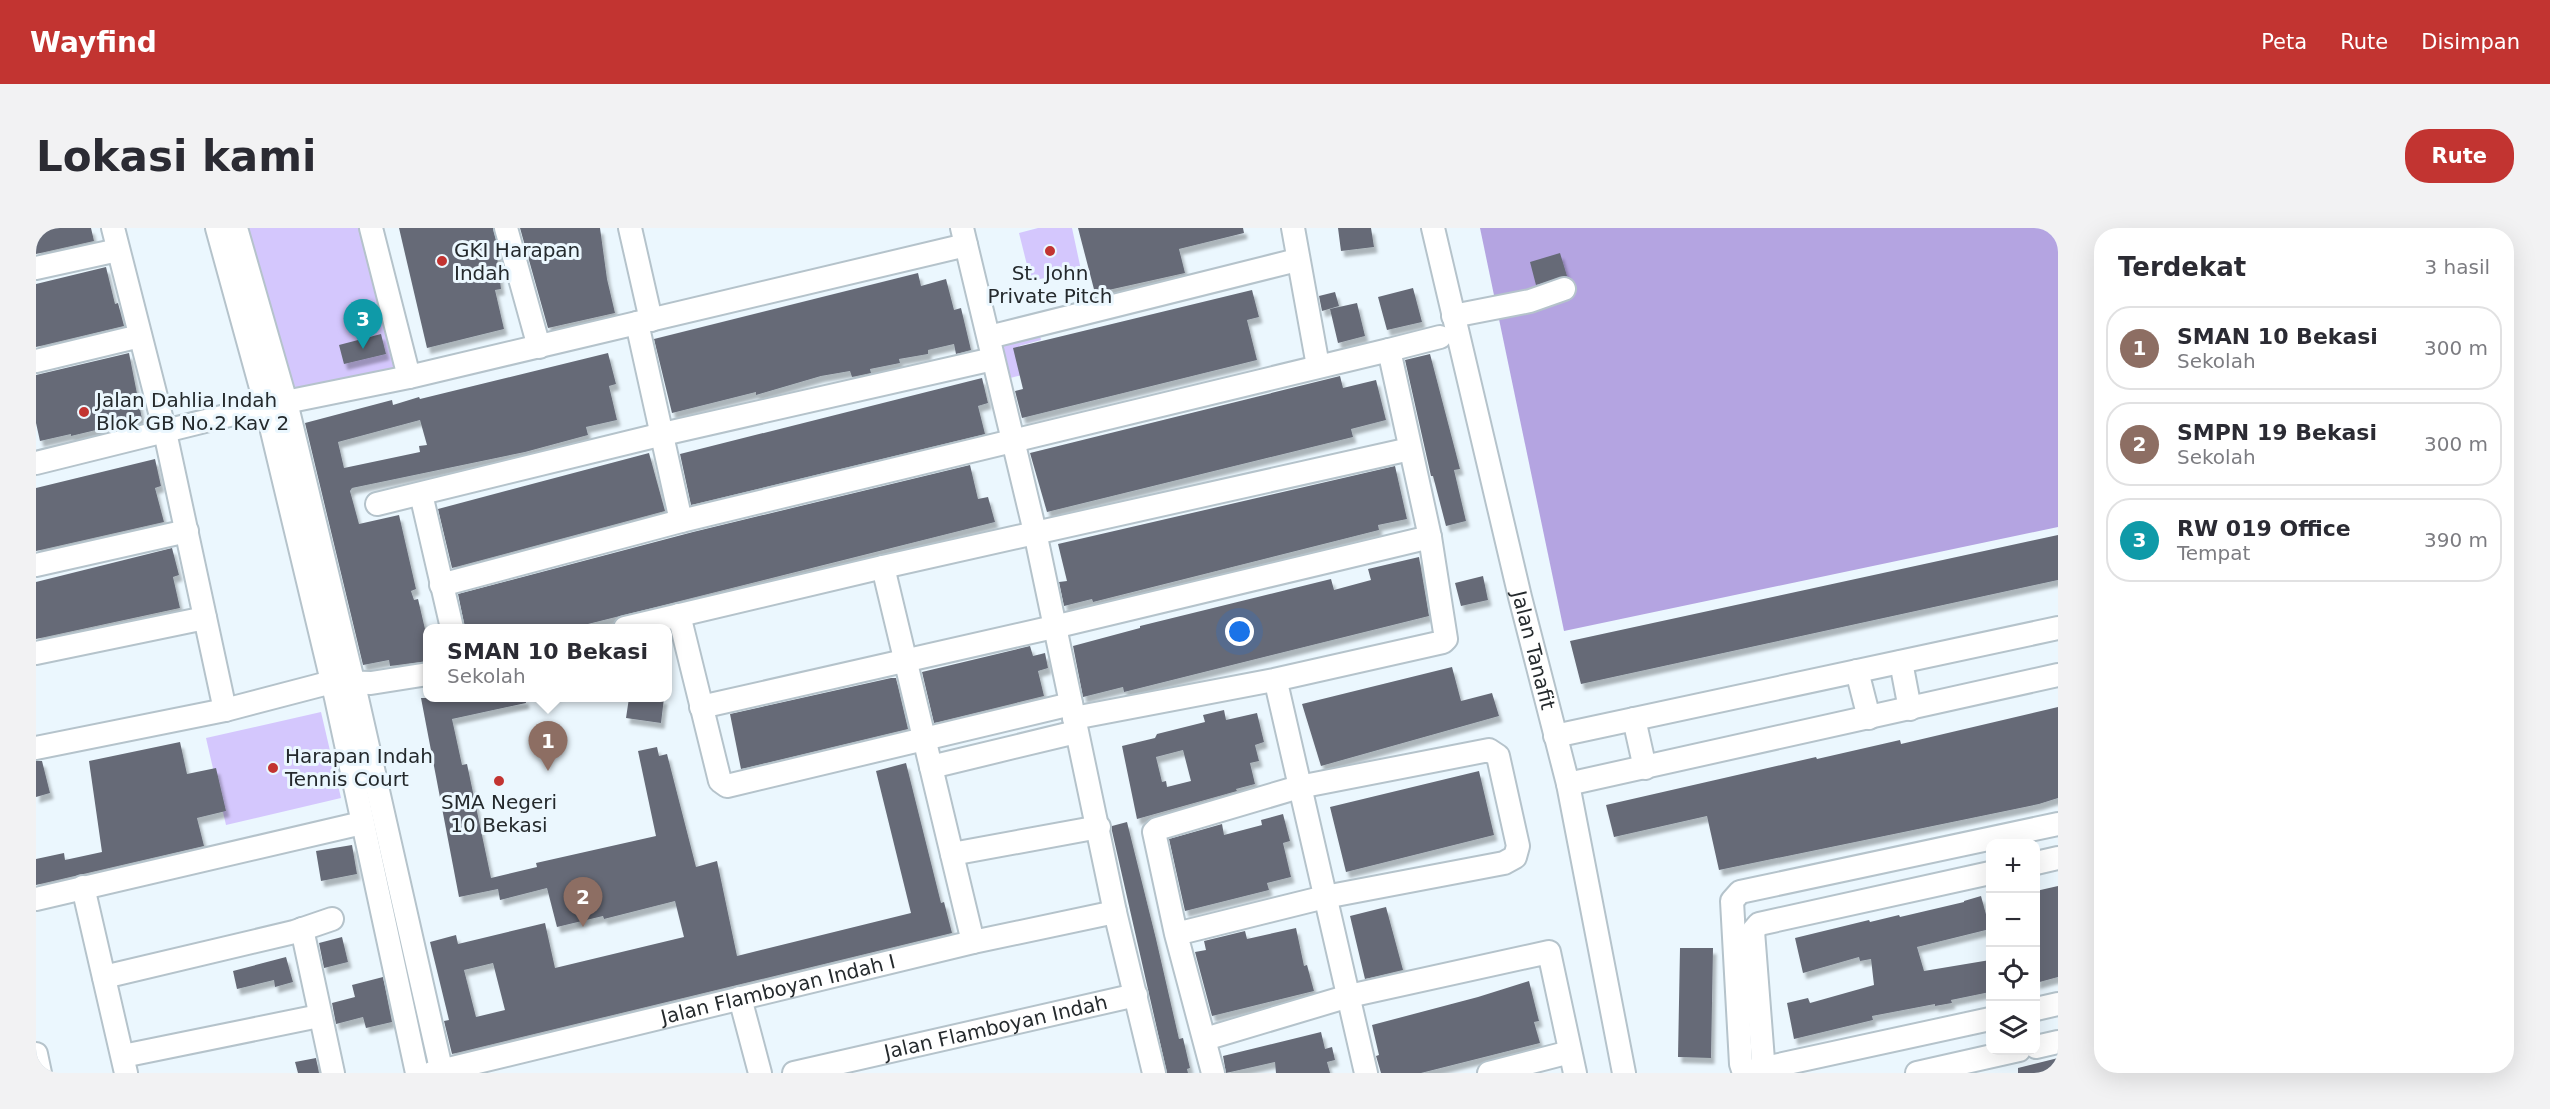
<!DOCTYPE html>
<html lang="id">
<meta charset="utf-8">
<style>
:root{--surface:#fff;--page:#f2f2f3;--text:#2b2b33;--muted:#7c7c81;--line:#e1e1e2;--accent:#c23431}
body{margin:0;font-family:"DejaVu Sans",sans-serif;background:var(--page);color:var(--text)}
.controls{position:absolute;right:18px;bottom:18px;display:grid;overflow:hidden;border-radius:12px;box-shadow:0 6px 24px #0002}
.controls button{width:54px;height:54px;display:grid;place-items:center;padding:0;border:0;border-bottom:2px solid var(--line);background:var(--surface);color:var(--text);font:30px sans-serif}
.you{position:absolute;left:1204px;top:404px;width:21px;height:21px;margin:-15px;border:4px solid #fff;border-radius:50%;background:#1a73e8;box-shadow:0 0 0 9px #1a73e833}
.badge{display:grid;place-items:center;width:39px;height:39px;border-radius:50%;background:var(--accent);color:#fff;font-size:20px;font-weight:700}
.pin{position:absolute;translate:-50% -50px;filter:drop-shadow(0 2px 3px #0008)}
.pin::after{content:'';position:absolute;top:32px;width:21px;height:18px;background:inherit;clip-path:polygon(0 0,100% 0,50% 100%)}
.popup{position:absolute;left:387px;top:396px;width:249px;height:78px;box-sizing:border-box;display:grid;place-content:center;border-radius:12px;background:var(--surface);filter:drop-shadow(0 2px 4px #0005);font-size:20px;white-space:nowrap;color:var(--muted)}
.popup b{font-size:22px;color:var(--text)}
.popup::after{content:'';position:absolute;left:50%;top:100%;margin-left:-12px;border:12px solid transparent;border-top-color:var(--surface)}
.list{margin:0;padding:0;list-style:none}
h2{display:flex;justify-content:space-between;align-items:center;height:78px;margin:0;padding:0 24px;font-size:26px}
h2 small{font-size:20px;font-weight:400;color:var(--muted)}
.list li{display:grid;grid-template-columns:39px 1fr auto;gap:18px;align-items:center;box-sizing:border-box;height:84px;margin:0 12px 12px;padding:0 12px;border:2px solid var(--line);border-radius:24px}
.list b{display:block;font-size:22px;white-space:nowrap}
.list p{margin:0;font-size:20px;white-space:nowrap;color:var(--muted)}
.list em{font-size:20px;font-style:normal;color:var(--muted)}
.icon{flex:none;width:33px;height:33px;fill:none;stroke:currentColor;stroke-width:2;stroke-linecap:round;stroke-linejoin:round}
.map{position:relative;flex:none;width:2022px;height:845px;overflow:hidden;border-radius:24px}
header{display:flex;align-items:center;gap:36px;box-sizing:border-box;height:84px;padding:0 30px;background:var(--accent);color:#fff}
header strong{font-size:28px}
nav{display:flex;gap:33px;margin-inline-start:auto;font-size:21px}
.intro{display:flex;align-items:center;justify-content:space-between;box-sizing:border-box;height:144px;padding:0 36px}
h1{margin:0;font-size:42px}
.button{padding:15px 27px;border-radius:24px;background:var(--accent);color:#fff;font-size:21px;font-weight:700}
main{display:flex;gap:36px;padding:0 36px}
aside{flex:1;background:var(--surface);border-radius:24px;box-shadow:0 6px 24px #0002}
.map>svg:first-child{display:block}
</style>
<header>
<strong>Wayfind</strong>
<nav><a>Peta</a><a>Rute</a><a>Disimpan</a></nav>
</header>
<div class="intro"><h1>Lokasi kami</h1><a class="button">Rute</a></div>
<main>
<div class="map">
<svg width="2022" height="845" viewBox="0 0 2022 845">
<defs>
<filter id="shadow"><feDropShadow dx="3.5" dy="6" stdDeviation="1.5" flood-color="#0004"/></filter>
</defs>
<rect width="100%" height="100%" fill="#ebf7fe"/>
<path fill="#d4c7fd" d="M210 0H329L364 145 254 171Z
M1002 0H1036L1045 42 995 53 983 5Z
M1002 99 1005 112 983 118 990 146 966 152 955 111Z
M285 484 305 570 190 597 170 510Z"/>
<path fill="#b4a4e1" d="M1444 0H2022V299L1528 403Z"/>
<path fill="#666b77" fill-rule="evenodd" filter="url(#shadow)" d="M0 0H55L58 13 0 26Z
M363 0H457L464 28H461L465 61 459 62 468 101 391 120Z
M484 0H564L571 51 579 85 512 100Z
M1042 0H1207L1208 5 1143 21 1149 45 1059 65Z
M1302 0H1335L1338 19 1305 23Z
M1524 25 1531 48 1500 57 1494 34Z
M70 39 79 76 82 75 88 98 0 119V56Z
M882 45 885 58 910 51 918 82 925 80 935 122 920 126 918 116 892 122V126L863 131 864 135 834 141 835 145 816 149 814 143 785 148 720 167V164L636 185 618 111Z
M1377 60 1386 94 1351 102 1342 69Z
M1216 62 1223 89 1211 92 1221 132 986 190 979 163 987 161 977 120Z
M1299 64 1303 78 1286 83 1283 68Z
M1321 75 1329 108 1302 115 1294 81Z
M345 106 350 126 308 136 303 117Z
M93 125 106 191 35 208V206L4 213 0 195V147Z
M572 125 580 156 573 158 581 192 550 199 552 207 489 224 316 260 314 263 323 296 363 287 380 361 375 363 378 372 382 371 392 414V433L354 438 353 432 327 437 269 195 356 172 357 177 383 169 384 171ZM384 192 391 217 383 218 384 224 308 240 302 214Z
M1394 126 1424 241 1418 242 1430 293 1410 298 1397 248H1395L1369 132Z
M1304 148 1307 160 1340 152 1350 192 1315 201 1317 209 1011 284 994 225Z
M946 150 952 175 942 178 949 206 655 277 644 226Z
M613 225 629 283 416 340 402 281Z
M119 231 125 258 119 260 128 294 0 323V260Z
M934 237 942 271 952 269 959 294 536 400H429L422 366 657 304Z
M1359 238 1371 291 1342 297 1343 302 1057 374 1056 371 1028 378 1023 354 1031 353 1022 316Z
M2022 307V352L1545 456 1534 413Z
M136 320 143 347 137 349 144 380 0 411V354Z
M1383 329 1393 388 1088 464 1087 459 1047 469 1037 418 1104 400V398L1295 351 1298 362 1335 352 1332 341Z
M1447 348 1452 372 1425 378 1419 355Z
M994 418 997 428 1009 425 1012 440 1002 443 1008 468 898 495 886 444Z
M1416 439 1425 473 1456 465 1463 488 1285 538 1266 476Z
M855 450H860L872 501 705 541 694 486Z
M385 470H489L490 475 416 491 426 537 431 536 455 650 501 639 500 635 620 608 602 523 621 519 623 528 631 526 660 639 681 633 701 728 875 685 840 543 870 535 905 675 908 674 916 705 416 826 408 793 413 792 394 714 420 707 422 716 509 695 519 740 648 709 639 673 568 691 567 688 521 699 511 660 464 672 462 661 423 669ZM457 735 469 782 440 789 428 742Z
M593 470H628L625 495 590 490Z
M2022 479V570L2003 576 1683 642 1671 588 1578 609 1570 577 1780 529 1781 531 1864 512 1865 516Z
M1188 482 1190 492 1221 485 1228 514 1219 517 1223 533 1214 535 1219 556 1200 561 1201 563 1101 591 1086 518 1119 510 1121 506 1169 494 1167 487ZM1147 522 1155 553 1131 559 1130 553 1126 554 1120 529Z
M144 514 151 546 180 540 190 583 161 590 168 618 0 657V631L28 625 29 632 66 624 53 533Z
M0 533H6L14 565 0 569Z
M1443 543 1458 607 1310 644 1294 579Z
M1247 586 1254 613 1247 615 1255 649 1231 655 1233 662 1149 683 1133 611 1186 596 1188 607 1226 597 1225 592Z
M1091 594 1120 711 1143 811 1147 810 1154 840 1151 841 1152 845H1131L1076 603V598Z
M316 617 321 646 285 653 280 623Z
M2022 658V749L2000 755V663Z
M1945 668 1954 701 1881 719 1888 743 1954 732V764L1915 772 1916 775 1899 778V776L1836 788 1837 792 1758 811 1751 775 1772 770 1774 775 1838 757 1835 731 1824 733 1823 729 1767 745 1759 710 1833 692 1834 694 1863 687 1864 689 1928 674V673Z
M1350 679 1367 742 1329 751 1314 688Z
M1260 700 1268 738 1271 737 1278 763 1176 788 1159 724 1170 722 1168 713 1209 703 1211 711Z
M306 709 312 734 288 740 283 715Z
M1644 720H1677L1675 830 1642 829Z
M250 729 257 754 239 759 238 752 201 761 197 743Z
M347 749 356 794 330 800 327 789 300 796 296 775 319 769 316 757Z
M1493 753 1503 793 1498 794 1504 815 1385 845H1345L1340 828 1343 827 1336 797 1442 769Z
M1285 804 1289 821 1296 819 1299 832 1291 834 1294 845H1240L1239 834 1190 845 1187 828Z
M280 830 283 845H262L259 834Z
M2022 830V845H1982V840Z"/>
<g fill="none" stroke-linecap="round" stroke-linejoin="round">
<defs>
<g id="minor">
<path d="M77 0 129 204 189 482"/>
<path d="M181 0 230 178 300 470 381 845"/>
<path d="M200 0 250 174 318 457 406 845"/>
<path d="M335 0 373 149"/>
<path d="M470 0 503 119"/>
<path d="M594 0 615 92"/>
<path d="M926 0 999 304 1079 684 1118 845"/>
<path d="M1257 0 1282 138"/>
<path id="s1" d="M1397 0 1484 369 1532 556 1588 845"/>
<path d="M0 40 82 22"/>
<path d="M1417 88 1494 73 1528 61"/>
<path d="M601 95 645 293"/>
<path d="M953 109 1261 32"/>
<path d="M1353 122 1404 109"/>
<path d="M0 133 104 108"/>
<path d="M0 235 230 178 373 149 930 17"/>
<path d="M385 266 416 400"/>
<path d="M341 276 627 206 957 131"/>
<path d="M0 337 151 303"/>
<path d="M847 339 937 714"/>
<path d="M405 357 645 293 1353 122 1394 309 1410 411 1407 414 1238 452 1038 490"/>
<path d="M643 387 684 553 691 558 1035 476"/>
<path d="M589 400 847 339 1374 221"/>
<path d="M0 425 169 390"/>
<path d="M1865 434 1874 481"/>
<path d="M1821 443 1833 490"/>
<path d="M1242 463 1330 845"/>
<path d="M665 479 1022 398 1394 309"/>
<path d="M1598 491 1609 540"/>
<path d="M1519 508 2022 400"/>
<path d="M0 520 189 482 296 454 335 455 392 446"/>
<path d="M895 539 1040 504"/>
<path d="M1532 556 2022 447"/>
<path d="M916 626 1063 599"/>
<path d="M2000 635 2022 630"/>
<path d="M47 659 90 845"/>
<path d="M0 671 326 595"/>
<path d="M266 701 297 845"/>
<path d="M1140 706 1289 669 1468 635 1479 629 1482 618 1462 528 1453 522 1263 559 1121 601 1118 604 1140 706 1177 845"/>
<path d="M68 749 258 704 296 691"/>
<path d="M704 770 724 845"/>
<path d="M2000 781 2022 776"/>
<path d="M1169 811 1313 768 1513 724 1539 845"/>
<path d="M2000 819 2022 814"/>
<path d="M0 826 4 845"/>
<path d="M87 828 283 788"/>
<path d="M1715 843 1954 791"/>
<path id="s2" d="M396 845 937 714 1079 684"/>
<path id="s3" d="M758 845 1100 767"/>
<path d="M1453 845 1534 824"/>
<path d="M1708 845 1705 836 1696 673 1704 664 2022 596"/>
<path d="M1728 845 1717 703 1723 696 1954 645"/>
<path d="M1881 845 1983 822"/>
</g>
</defs>
<use href="#minor" stroke="#b5c3cb" stroke-width="26"/>
<use href="#minor" stroke="#fff" stroke-width="22"/>
</g>
<g fill="#c23431" stroke="#ebf7fe" stroke-width="2">
<circle cx="1014" cy="23" r="6"/>
<circle cx="406" cy="33" r="6"/>
<circle cx="48" cy="184" r="6"/>
<circle cx="237" cy="540" r="6"/>
<circle cx="463" cy="553" r="6"/>
</g>
<g text-anchor="middle" stroke-width="6" stroke-linejoin="round" paint-order="stroke">
<g font-size="20" fill="#252a2d" stroke="#ebf7fe" text-anchor="start">
<text x="418" y="29">GKI Harapan<tspan x="418" dy="23">Indah</tspan></text>
<text x="1014" y="52" text-anchor="middle">St. John<tspan x="1014" dy="23">Private Pitch</tspan></text>
<text x="60" y="179">Jalan Dahlia Indah<tspan x="60" dy="23">Blok GB No.2 Kav 2</tspan></text>
<text x="249" y="535">Harapan Indah<tspan x="249" dy="23">Tennis Court</tspan></text>
<text x="463" y="581" text-anchor="middle">SMA Negeri<tspan x="463" dy="23">10 Bekasi</tspan></text>
</g>
<g font-size="20" fill="#252a2d" stroke="#ebf7fe">
<text dy="7" stroke="none"><textPath href="#s1" startOffset="434">Jalan Tanafit</textPath></text>
<text dy="7" stroke="none"><textPath href="#s2" startOffset="356">Jalan Flamboyan Indah I</textPath></text>
<text dy="7" stroke="none"><textPath href="#s3" startOffset="207">Jalan Flamboyan Indah</textPath></text>
</g>
</g>
</svg>
<div class="controls">
<button>+</button>
<button>−</button>
<button><svg class="icon" aria-label="locate" viewBox="0 0 24 24"><circle cx="12" cy="12" r="6"/><path d="M12 2v4M12 18v4M2 12h4M18 12h4"/></svg></button>
<button><svg class="icon" aria-label="layers" viewBox="0 0 24 24"><path d="M12 4l9 5-9 5-9-5zM3 14l9 5 9-5"/></svg></button>
</div>
<div class="you"></div>
<div class="pin badge" style="left:512px;top:543px;background:#8d6e63">1</div>
<div class="popup"><b>SMAN 10 Bekasi</b>Sekolah</div>
<div class="pin badge" style="left:547px;top:699px;background:#8d6e63">2</div>
<div class="pin badge" style="left:327px;top:121px;background:#0f9aa8">3</div>
</div>
<aside>
<h2>Terdekat<small>3 hasil</small></h2>
<ul class="list">
<li><span class="badge" style="background:#8d6e63">1</span><div><b>SMAN 10 Bekasi</b><p>Sekolah</p></div><em>300 m</em></li>
<li><span class="badge" style="background:#8d6e63">2</span><div><b>SMPN 19 Bekasi</b><p>Sekolah</p></div><em>300 m</em></li>
<li><span class="badge" style="background:#0f9aa8">3</span><div><b>RW 019 Office</b><p>Tempat</p></div><em>390 m</em></li>
</ul>
</aside>
</main>
